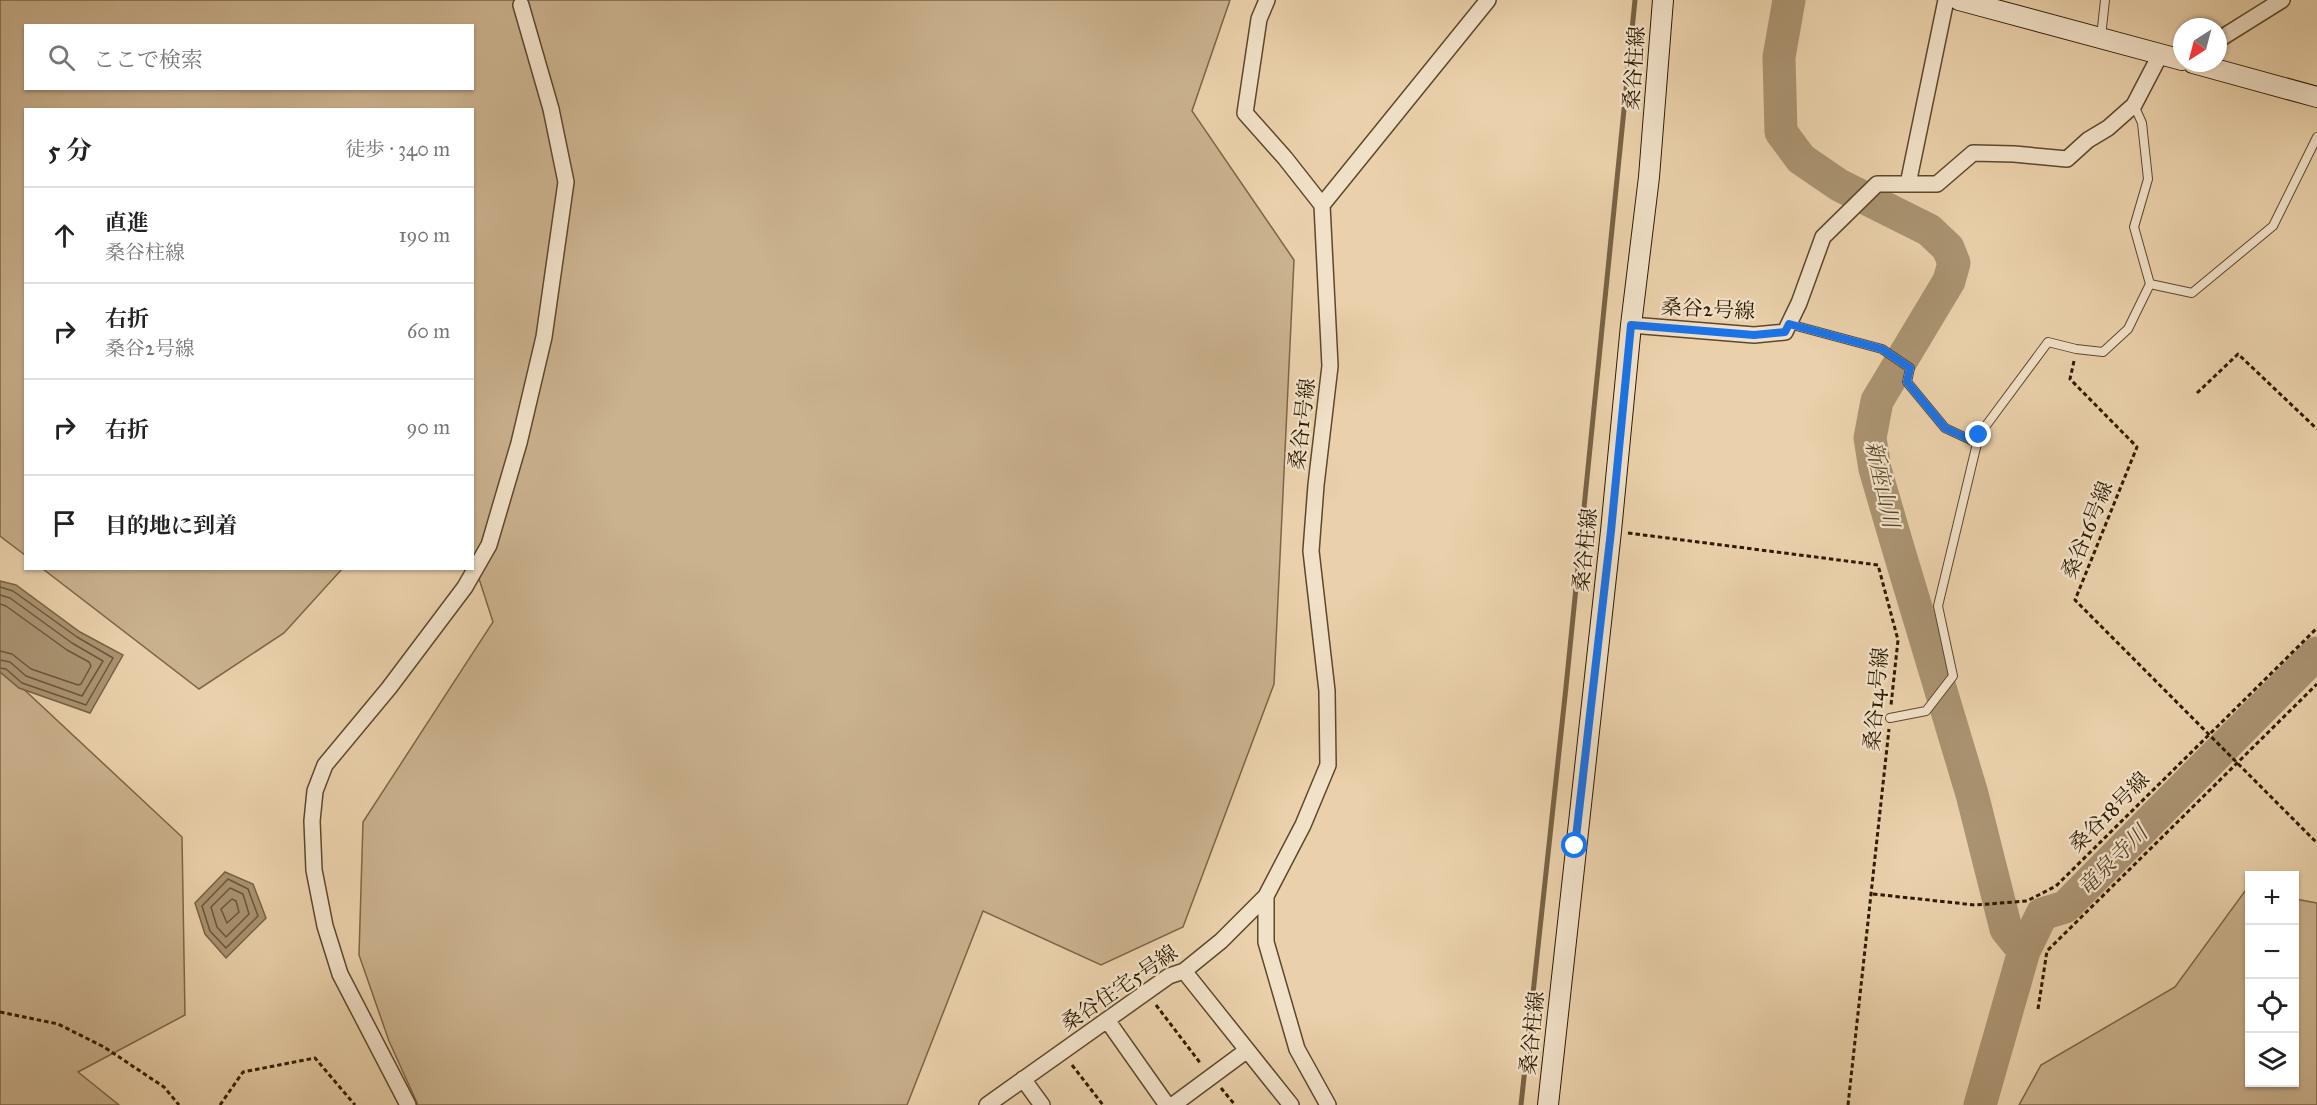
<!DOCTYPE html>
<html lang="ja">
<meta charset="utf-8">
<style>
:root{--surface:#fff;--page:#f2f2f2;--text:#222;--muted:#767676;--line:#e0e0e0}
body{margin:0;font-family:"IM FELL Great Primer","Noto Serif JP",serif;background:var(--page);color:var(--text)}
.controls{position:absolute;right:18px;bottom:18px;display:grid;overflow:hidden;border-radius:0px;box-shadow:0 2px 4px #0004}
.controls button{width:54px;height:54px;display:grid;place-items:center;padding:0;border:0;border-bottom:2px solid var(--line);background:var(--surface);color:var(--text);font:30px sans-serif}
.compass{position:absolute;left:2173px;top:18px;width:54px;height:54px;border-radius:50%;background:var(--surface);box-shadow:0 2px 4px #0004;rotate:216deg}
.stop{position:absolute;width:18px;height:18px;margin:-14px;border:4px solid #1a73e8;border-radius:50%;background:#fff}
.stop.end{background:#1a73e8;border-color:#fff;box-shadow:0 2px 6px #0008}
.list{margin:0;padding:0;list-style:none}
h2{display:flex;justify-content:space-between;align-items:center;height:78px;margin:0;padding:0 24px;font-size:26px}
h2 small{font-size:20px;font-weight:400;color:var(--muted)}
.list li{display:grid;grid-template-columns:39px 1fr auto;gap:18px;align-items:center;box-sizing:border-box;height:96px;padding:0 24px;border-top:2px solid var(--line)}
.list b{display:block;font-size:22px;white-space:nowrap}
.list p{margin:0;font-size:20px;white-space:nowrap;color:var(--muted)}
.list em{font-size:20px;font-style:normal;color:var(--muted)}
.icon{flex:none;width:33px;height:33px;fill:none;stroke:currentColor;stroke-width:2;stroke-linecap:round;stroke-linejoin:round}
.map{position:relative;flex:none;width:2317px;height:1105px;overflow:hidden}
.search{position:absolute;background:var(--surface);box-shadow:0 2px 4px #0004;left:24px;top:24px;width:450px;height:66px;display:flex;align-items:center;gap:15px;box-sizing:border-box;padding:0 21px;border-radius:0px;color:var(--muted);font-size:22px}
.panel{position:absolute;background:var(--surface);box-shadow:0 2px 4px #0004;left:24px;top:108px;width:450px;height:462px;border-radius:0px}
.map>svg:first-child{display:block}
</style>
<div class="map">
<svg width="2317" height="1105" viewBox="0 0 2317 1105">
<rect width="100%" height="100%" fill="#ead1ab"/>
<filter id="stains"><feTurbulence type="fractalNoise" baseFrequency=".00333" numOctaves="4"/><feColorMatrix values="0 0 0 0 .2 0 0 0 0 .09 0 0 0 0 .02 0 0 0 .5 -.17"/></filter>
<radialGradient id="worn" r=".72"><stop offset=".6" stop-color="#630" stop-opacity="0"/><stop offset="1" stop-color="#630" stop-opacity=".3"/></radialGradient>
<path fill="#cab28e" stroke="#7c6647" stroke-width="1.5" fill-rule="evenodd" d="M0 0H1230L1192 111 1294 260 1274 684 1183 927 1101 965 983 911 907 1105H418L389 1041 359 955 363 822 493 622 472 557V110H26L25 555 0 536ZM26 26H472V88H26Z
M43 569H342L284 633 199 689Z
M0 667 182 837 185 1015 78 1072 119 1105H0Z
M2245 891 2250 892V1082H2294L2295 899 2317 903V1105H2019L2041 1065 2175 987Z"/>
<path fill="#aa9371" stroke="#786344" stroke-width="1.5" d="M0 581 16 585 80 632 123 655 90 713 19 688 0 672Z
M225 872 253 884 266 918 226 958 205 934 195 903Z"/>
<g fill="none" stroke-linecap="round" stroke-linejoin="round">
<path stroke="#6c5738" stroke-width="1.5" d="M0 587 13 591 77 637 113 658 86 705 22 683 6 669 0 668
M0 595 10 598 72 643 103 661 82 696 26 676 10 662 0 660
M0 604 6 606 67 650 89 662 91 666 81 684 78 685 31 669 12 654 0 651
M228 879 248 889 258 916 226 948 210 931 202 906Z
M230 888 243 894 249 914 226 937 217 927 211 907Z
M232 899 236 901 239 912 227 923 221 909Z"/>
<path stroke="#786344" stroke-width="5" d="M1521 1105 1566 687 1635 0"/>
<path stroke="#aa9371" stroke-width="33" d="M1789 0 1779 57 1781 132 1801 159 1839 185 1929 230 1948 248 1954 263 1949 281 1877 401 1870 438 1875 469 1896 541 1972 794 2006 929 2024 951
M1980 1105 2024 951 2042 914 2065 907 2317 653"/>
<defs>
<path id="service" d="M2101 37 2105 0
M2150 284 2192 293 2273 226 2317 137
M1789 324 1882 349 1910 368 1907 382 1945 428 1977 443
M1890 718 1926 711 1953 676 1938 606 1979 435 2048 342 2076 349 2103 352 2128 329 2150 284 2134 227 2148 179 2142 123 2134 105"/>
<path id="minor" d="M1267 0 1259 19 1245 113 1285 158 1322 205
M2218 40 2282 0
M1908 184 1946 0
M1631 325 1754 335 1785 332 1799 303 1823 237 1877 184H1937L1973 153 2014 154 2067 159 2088 140 2108 128 2134 105 2160 55
M1266 896V942L1297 1049 1328 1105
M1184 971 1291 1105
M1107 1020 1167 1105
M1023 1079 1042 1105
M408 1105 340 974 325 926 314 870 312 821 315 791 325 765 389 688 465 587 489 545 519 443 544 337 566 182 551 109 521 5
M987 1105 1169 976 1184 971 1221 941 1266 896 1303 825 1328 765 1327 691 1311 551 1316 485 1330 366 1322 205 1488 0
M1173 1105 1246 1051"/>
<path id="secondary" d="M1959 0 2182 60
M2193 63 2317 97
M1548 1105 1611 531 1631 325 1649 177 1663 0"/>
</defs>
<use href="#service" stroke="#5d482b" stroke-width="10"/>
<use href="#minor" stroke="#5d482b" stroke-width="18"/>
<use href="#secondary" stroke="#2e1b00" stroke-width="22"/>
<path stroke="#2e1b00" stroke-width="3" stroke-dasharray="4.5 3" stroke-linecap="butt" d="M2074 361 2070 379 2137 447 2075 600 2317 843
M2197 393 2238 354 2317 429
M1628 533 1878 565 1898 640 1891 705
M1873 894 1975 905 2027 901 2056 886 2317 628
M1156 1005 1201 1064
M2038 1009 2047 951 2317 684
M0 1012 58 1024 104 1047 164 1087 179 1105
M1072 1065 1103 1105
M1221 1088 1235 1105
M220 1105 243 1072 315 1058 355 1105
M1848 1105 1889 729"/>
<use href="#service" stroke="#f1e1c8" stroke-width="8"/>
<use href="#minor" stroke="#f1e1c8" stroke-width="15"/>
<use href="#secondary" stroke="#f1e1c8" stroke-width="20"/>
</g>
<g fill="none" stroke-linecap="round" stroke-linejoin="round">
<path stroke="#1a73e8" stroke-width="8" d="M1575 846 1611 531 1631 325 1754 335 1785 332 1789 324 1882 349 1910 368 1907 382 1945 428 1977 443 1979 435"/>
</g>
<g text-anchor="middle" stroke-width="4.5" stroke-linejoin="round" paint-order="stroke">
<g font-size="21" fill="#2e1b00" stroke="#f1e1c8">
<text transform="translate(1634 68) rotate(-86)" y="7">桑谷柱線</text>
<text transform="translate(1708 309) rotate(3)" y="7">桑谷2号線</text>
<text transform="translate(1302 424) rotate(-83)" y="7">桑谷1号線</text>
<text transform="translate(2087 530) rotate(-68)" y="7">桑谷16号線</text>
<text transform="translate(1585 550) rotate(-84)" y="7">桑谷柱線</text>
<text transform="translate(1876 699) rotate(-85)" y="7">桑谷14号線</text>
<text transform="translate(2109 812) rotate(-45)" y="7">桑谷18号線</text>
<text transform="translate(1119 988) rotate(-34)" y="7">桑谷住宅5号線</text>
<text transform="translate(1532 1033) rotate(-84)" y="7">桑谷柱線</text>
</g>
<g font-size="22" font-style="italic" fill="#594528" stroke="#f1e1c8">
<text transform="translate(1883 484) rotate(78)" y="8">新座山川</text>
<text transform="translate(2112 860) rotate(-45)" y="8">竜泉寺川</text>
</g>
</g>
<rect width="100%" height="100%" filter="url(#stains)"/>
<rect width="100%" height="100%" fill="url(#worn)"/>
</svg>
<div class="controls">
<button>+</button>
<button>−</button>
<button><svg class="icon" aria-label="locate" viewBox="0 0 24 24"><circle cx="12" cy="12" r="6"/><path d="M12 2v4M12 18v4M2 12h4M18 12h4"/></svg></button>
<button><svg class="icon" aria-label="layers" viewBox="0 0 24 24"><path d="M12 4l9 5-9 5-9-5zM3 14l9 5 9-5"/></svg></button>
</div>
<svg class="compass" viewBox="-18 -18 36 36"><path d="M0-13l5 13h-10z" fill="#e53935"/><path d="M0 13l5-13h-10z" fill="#767676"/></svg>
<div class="stop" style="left:1575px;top:846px"></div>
<div class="stop end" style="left:1979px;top:435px"></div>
<div class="search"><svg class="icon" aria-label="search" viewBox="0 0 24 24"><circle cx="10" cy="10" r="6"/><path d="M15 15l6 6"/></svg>ここで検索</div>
<section class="panel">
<h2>5 分<small>徒歩 · 340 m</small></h2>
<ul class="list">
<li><svg class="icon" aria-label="ahead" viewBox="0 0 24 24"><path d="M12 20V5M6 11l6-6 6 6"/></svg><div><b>直進</b><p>桑谷柱線</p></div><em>190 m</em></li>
<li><svg class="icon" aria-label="right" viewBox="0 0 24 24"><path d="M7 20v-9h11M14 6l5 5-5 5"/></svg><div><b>右折</b><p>桑谷2号線</p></div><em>60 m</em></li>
<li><svg class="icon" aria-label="right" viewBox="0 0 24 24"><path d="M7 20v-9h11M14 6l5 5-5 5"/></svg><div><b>右折</b></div><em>90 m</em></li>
<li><svg class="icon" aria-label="arrive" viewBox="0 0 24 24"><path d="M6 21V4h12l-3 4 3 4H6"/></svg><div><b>目的地に到着</b></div></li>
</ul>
</section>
</div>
